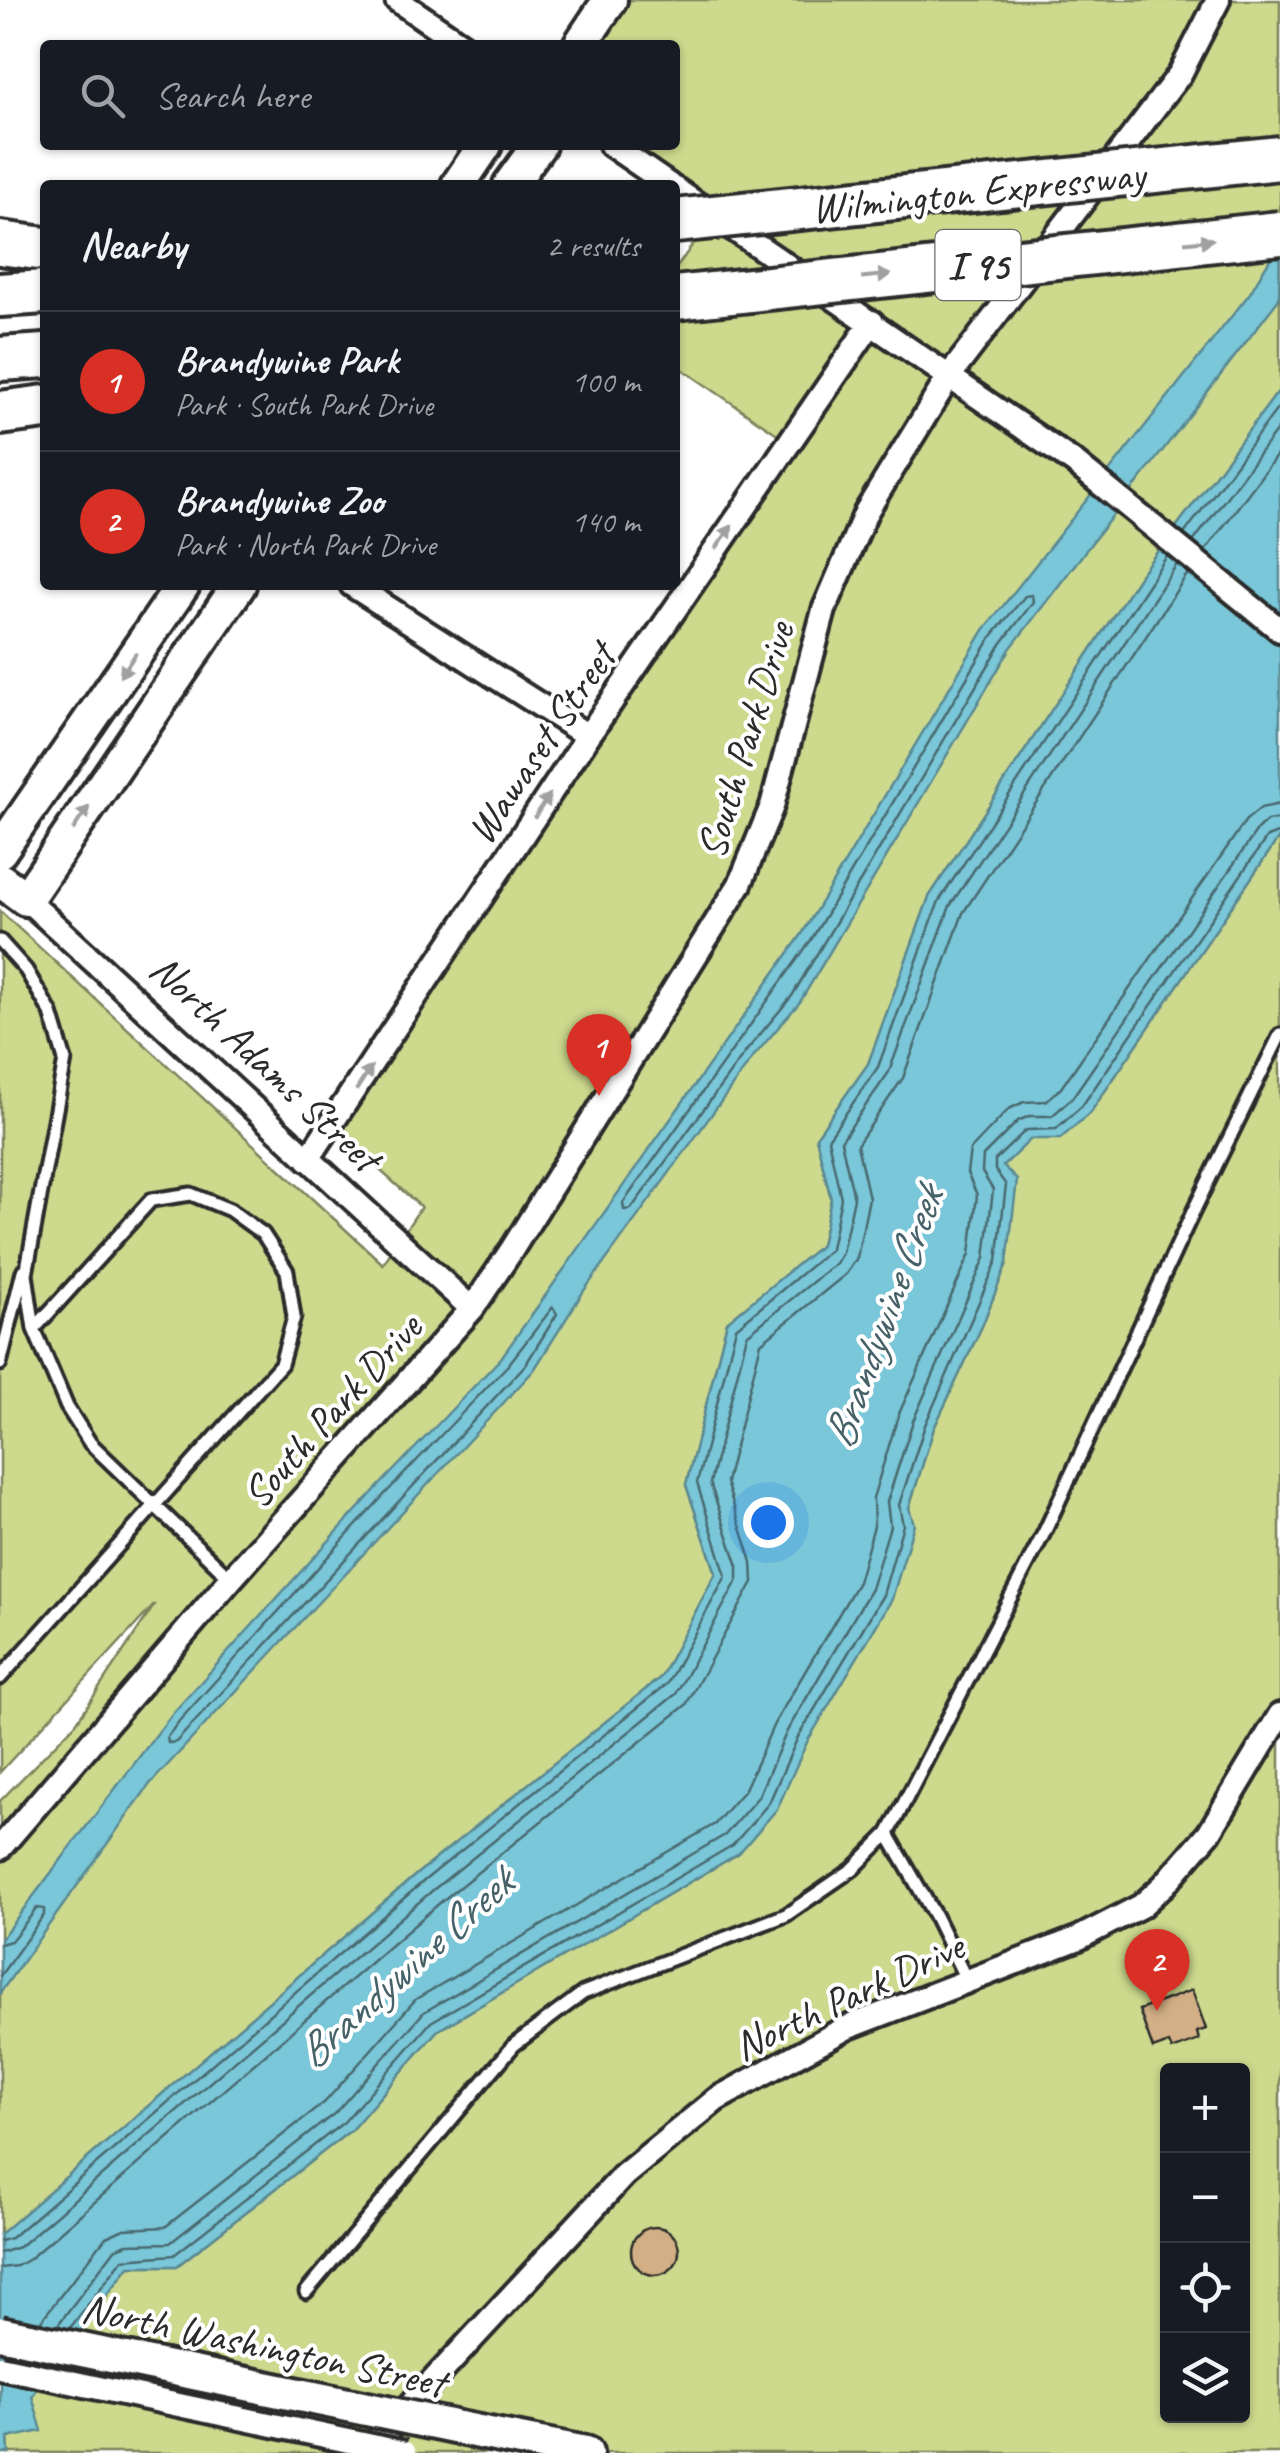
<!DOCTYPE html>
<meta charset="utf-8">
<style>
:root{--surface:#171b24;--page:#242831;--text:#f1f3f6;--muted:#9ea1a6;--line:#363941;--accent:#d93025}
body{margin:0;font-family:Caveat,sans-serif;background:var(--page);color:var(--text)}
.controls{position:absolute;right:30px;bottom:30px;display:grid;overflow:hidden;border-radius:10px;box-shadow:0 2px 8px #0004}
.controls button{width:90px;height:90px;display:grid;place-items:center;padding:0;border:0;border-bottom:2px solid var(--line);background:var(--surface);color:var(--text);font:50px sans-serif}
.you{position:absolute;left:768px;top:1522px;width:35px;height:35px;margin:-25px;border:8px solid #fff;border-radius:50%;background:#1a73e8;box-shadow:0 0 0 15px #1a73e833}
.badge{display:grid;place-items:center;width:65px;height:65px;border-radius:50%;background:var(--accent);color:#fff;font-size:32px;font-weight:700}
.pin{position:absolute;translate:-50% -82px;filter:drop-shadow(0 2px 5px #0008)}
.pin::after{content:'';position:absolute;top:52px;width:35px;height:30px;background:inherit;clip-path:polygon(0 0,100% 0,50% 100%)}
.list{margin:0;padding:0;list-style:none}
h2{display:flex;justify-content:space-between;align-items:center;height:130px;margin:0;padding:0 40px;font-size:42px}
h2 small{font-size:32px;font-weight:400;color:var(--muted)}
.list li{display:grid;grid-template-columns:65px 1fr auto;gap:30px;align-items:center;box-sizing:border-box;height:140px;padding:0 40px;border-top:2px solid var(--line)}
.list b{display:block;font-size:38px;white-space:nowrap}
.list p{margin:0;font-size:32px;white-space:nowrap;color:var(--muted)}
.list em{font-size:32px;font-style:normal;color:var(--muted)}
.icon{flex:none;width:55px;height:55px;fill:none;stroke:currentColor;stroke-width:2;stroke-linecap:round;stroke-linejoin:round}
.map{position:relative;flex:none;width:1280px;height:2453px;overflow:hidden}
.search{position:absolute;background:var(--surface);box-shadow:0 2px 8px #0004;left:40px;top:40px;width:640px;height:110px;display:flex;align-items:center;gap:25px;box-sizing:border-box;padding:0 35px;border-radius:10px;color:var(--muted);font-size:38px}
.panel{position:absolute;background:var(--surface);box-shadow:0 2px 8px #0004;left:40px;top:180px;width:640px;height:410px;border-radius:10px}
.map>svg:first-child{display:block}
</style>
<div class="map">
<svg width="1280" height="2453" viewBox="0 0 1280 2453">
<rect width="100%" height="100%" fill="#fff"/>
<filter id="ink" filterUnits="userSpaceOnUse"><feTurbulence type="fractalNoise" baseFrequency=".01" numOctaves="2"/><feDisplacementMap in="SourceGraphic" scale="20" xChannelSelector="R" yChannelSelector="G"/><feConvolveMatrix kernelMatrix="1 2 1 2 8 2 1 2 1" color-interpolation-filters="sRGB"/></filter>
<g filter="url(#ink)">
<path fill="#cdd98d" stroke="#7c825c" stroke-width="2.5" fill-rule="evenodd" d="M610 0H1280V389L1140 575 929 897 868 1064 816 1137 831 1199 821 1246 727 1322 686 1485 716 1573 661 1677 418 1873 0 2234V1801L76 1723 155 1604 0 1772V911L383 1264 421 1207 332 1127 789 442 682 369 675 370V270L713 215 611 145H675V45H580Z
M1280 836V2453H9L8 2438 41 2430 31 2397 129 2266H177L351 2130 437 2031 739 1853 794 1768 807 1742 909 1508 934 1428 982 1326 1007 1263 1003 1166 1031 1138 1090 1113ZM1168 2070H1242V2416H1168Z"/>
<path fill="#79c7d8" stroke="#5a8993" stroke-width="2.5" d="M1280 242 1279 299 1010 649 800 1002 754 1056 583 1292 534 1370 150 1784 0 1993V1940L172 1714 375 1490 501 1358 802 934 984 630 1250 293Z
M1280 389V836L1090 1113 1060 1139H1031L1003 1166 1017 1180 1007 1263 982 1326 934 1428 909 1508 914 1524 892 1599 807 1742 777 1809 739 1853 437 2031 351 2130 177 2266H129L32 2396 42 2431 8 2438 9 2453H0V2234L418 1873 661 1677 716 1573 686 1485 727 1322 821 1245 831 1199 816 1137 868 1064 929 897 1140 575Z"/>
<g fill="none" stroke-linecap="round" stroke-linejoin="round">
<path stroke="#4a6970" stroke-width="2.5" d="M1184 534 1280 405
M1193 542 1280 426
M1205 551 1280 451
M1032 595 1033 602 1001 644 792 996 747 1050 631 1209 624 1210 623 1203 811 940 992 636 1025 596Z
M553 1307 557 1314 526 1364 176 1742 168 1743 167 1737 180 1720 383 1496 508 1365Z
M0 1944 11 1941 37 1908 44 1909V1915L0 1976
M0 2241 11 2238 425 1880 667 1684 726 1576 697 1483 736 1328 831 1249 841 1198 828 1139 878 1067 939 901 1167 556
M0 2253 19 2247 433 1890 676 1694 738 1579V1566L710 1483 747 1335 836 1263 842 1253 854 1198 841 1141 889 1072 950 906 1177 564
M0 2268 17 2266 29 2259 442 1901 686 1705 753 1582 752 1562 726 1482 761 1343 846 1274 857 1258 869 1198 857 1145 903 1078 963 913 1188 573
M40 2322 106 2237 124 2229 165 2227 325 2102 416 1999 715 1824 745 1789 774 1724 858 1582 874 1526 873 1498 898 1416 970 1254 977 1195 967 1173 970 1150 1009 1109 1024 1102 1046 1101 1061 1088 1246 820 1261 808 1280 804
M57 2326 115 2249 127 2244 170 2243 335 2113 424 2012 725 1835 758 1797 787 1731 871 1589 890 1526 887 1502 913 1421 985 1258 993 1190 982 1172 983 1156 1018 1121 1029 1116H1052L1072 1098 1258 829 1267 821 1280 819
M70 2328 123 2259 174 2255 344 2122 431 2022 733 1845 769 1803 798 1737 883 1595 903 1525 899 1505 925 1425 997 1261 1006 1185 995 1170V1160L1026 1130 1056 1129 1082 1106 1267 837 1280 832"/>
</g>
<path fill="#d2af85" stroke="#2b2b2b" stroke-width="2.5" d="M1192 1990 1206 2029 1197 2032 1199 2040 1172 2050 1169 2043 1153 2049 1139 2010Z
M631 2251a24 24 0 1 1 48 0a24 24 0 1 1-48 0Z"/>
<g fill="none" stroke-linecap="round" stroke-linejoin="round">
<defs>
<path id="lane" d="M0 941 26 970 51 1013 65 1060 26 1274 34 1329 67 1407 90 1443 231 1579
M0 1364 23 1271
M0 1678 281 1364 294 1317 287 1271 263 1234 230 1210 191 1194 151 1200 34 1329
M888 1834 935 1916 966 1979
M306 2292 514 2045 583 1993 786 1915 853 1869 888 1834 1045 1531 1193 1212 1280 1035"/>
<path id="street" d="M397 0 463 45
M611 145 669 185
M675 189 1075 463 1280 630
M352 585 588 736
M26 899 472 1309
M308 1159 588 736 872 322
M0 1848 231 1579 472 1309 511 1251 740 884 772 806 824 610 866 512 950 375 1180 74 1218 0
M366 2453 624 2175 717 2099 846 2028 1079 1938 1141 1906 1164 1885 1209 1833 1280 1715"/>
<path id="secondary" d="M580 45 610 0
M458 185 485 145
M510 185 539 145
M0 851 183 585
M0 880 26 899 239 585
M459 2428 586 2453"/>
<path id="highway" d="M0 243 45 249
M0 295 45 292
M0 359 45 356
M0 413 45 407"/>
</defs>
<use href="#lane" stroke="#2b2b2b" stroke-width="19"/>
<use href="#street" stroke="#2b2b2b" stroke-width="30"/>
<use href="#secondary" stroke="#2b2b2b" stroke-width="40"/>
<use href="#highway" stroke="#2b2b2b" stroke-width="50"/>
<use href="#lane" stroke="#fff" stroke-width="11"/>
<use href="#street" stroke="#fff" stroke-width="22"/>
<use href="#secondary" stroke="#fff" stroke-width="32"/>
<use href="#highway" stroke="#fff" stroke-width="42"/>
<defs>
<path id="street-bridge" d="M0 2367 405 2453"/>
<path id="secondary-bridge" d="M0 2333 459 2428"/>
<path id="highway-bridge" d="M675 221 1280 158
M675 298 1280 233"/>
</defs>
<use href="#street-bridge" stroke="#2b2b2b" stroke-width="30" stroke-linecap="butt"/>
<use href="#secondary-bridge" stroke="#2b2b2b" stroke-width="40" stroke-linecap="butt"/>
<use href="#highway-bridge" stroke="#2b2b2b" stroke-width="50" stroke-linecap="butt"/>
<use href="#street-bridge" stroke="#fff" stroke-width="22"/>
<use href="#secondary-bridge" stroke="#fff" stroke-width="32"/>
<use href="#highway-bridge" stroke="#fff" stroke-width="42"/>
</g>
<defs><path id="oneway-solid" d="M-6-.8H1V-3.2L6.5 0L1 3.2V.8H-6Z" transform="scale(2.5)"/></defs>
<g fill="#a0a0a0">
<use href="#oneway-solid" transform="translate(1199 241) rotate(-6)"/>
<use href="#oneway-solid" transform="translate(876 276) rotate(-6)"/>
<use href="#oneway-solid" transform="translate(724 537) rotate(-55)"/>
<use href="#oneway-solid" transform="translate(128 665) rotate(124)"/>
<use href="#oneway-solid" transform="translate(542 806) rotate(-57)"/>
<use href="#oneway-solid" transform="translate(81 818) rotate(-56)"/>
<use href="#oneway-solid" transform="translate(364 1078) rotate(-57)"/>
</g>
</g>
<g text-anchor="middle" stroke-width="8" stroke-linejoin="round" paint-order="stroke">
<rect fill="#fff" stroke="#6b6b6b" stroke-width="2.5" x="935.5" y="230" width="85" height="70" rx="8"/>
<g font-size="40" font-weight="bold" fill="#2b2b2b">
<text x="978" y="279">I 95</text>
</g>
<g font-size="42" fill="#2b2b2b" stroke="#fff">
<text transform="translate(978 190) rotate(-6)" y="15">Wilmington Expressway</text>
<text transform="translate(744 740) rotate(-73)" y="15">South Park Drive</text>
<text transform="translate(540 743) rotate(-56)" y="15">Wawaset Street</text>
<text transform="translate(266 1062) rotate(43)" y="15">North Adams Street</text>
<text transform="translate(331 1410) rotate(-48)" y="15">South Park Drive</text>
<text transform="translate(848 1995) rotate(-25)" y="15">North Park Drive</text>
<text transform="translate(264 2344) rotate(12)" y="15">North Washington Street</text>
</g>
<g font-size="45" font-style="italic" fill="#466268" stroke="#fff">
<text transform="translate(882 1317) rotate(-70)" y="16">Brandywine Creek</text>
<text transform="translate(404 1967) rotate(-42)" y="16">Brandywine Creek</text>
</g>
</g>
</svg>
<div class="controls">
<button>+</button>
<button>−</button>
<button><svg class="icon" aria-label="locate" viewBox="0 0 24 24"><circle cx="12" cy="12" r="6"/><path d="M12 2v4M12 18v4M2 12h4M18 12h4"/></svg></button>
<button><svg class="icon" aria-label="layers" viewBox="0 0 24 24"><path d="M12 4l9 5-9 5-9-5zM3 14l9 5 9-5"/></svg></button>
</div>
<div class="you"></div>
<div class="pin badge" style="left:599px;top:1096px">1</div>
<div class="pin badge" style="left:1157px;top:2011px">2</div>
<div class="search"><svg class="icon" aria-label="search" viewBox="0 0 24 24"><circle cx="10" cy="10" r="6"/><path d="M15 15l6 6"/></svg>Search here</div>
<section class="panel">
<h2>Nearby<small>2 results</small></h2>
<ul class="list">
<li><span class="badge">1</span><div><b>Brandywine Park</b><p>Park · South Park Drive</p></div><em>100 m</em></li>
<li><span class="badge">2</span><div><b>Brandywine Zoo</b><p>Park · North Park Drive</p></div><em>140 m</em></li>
</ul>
</section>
</div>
